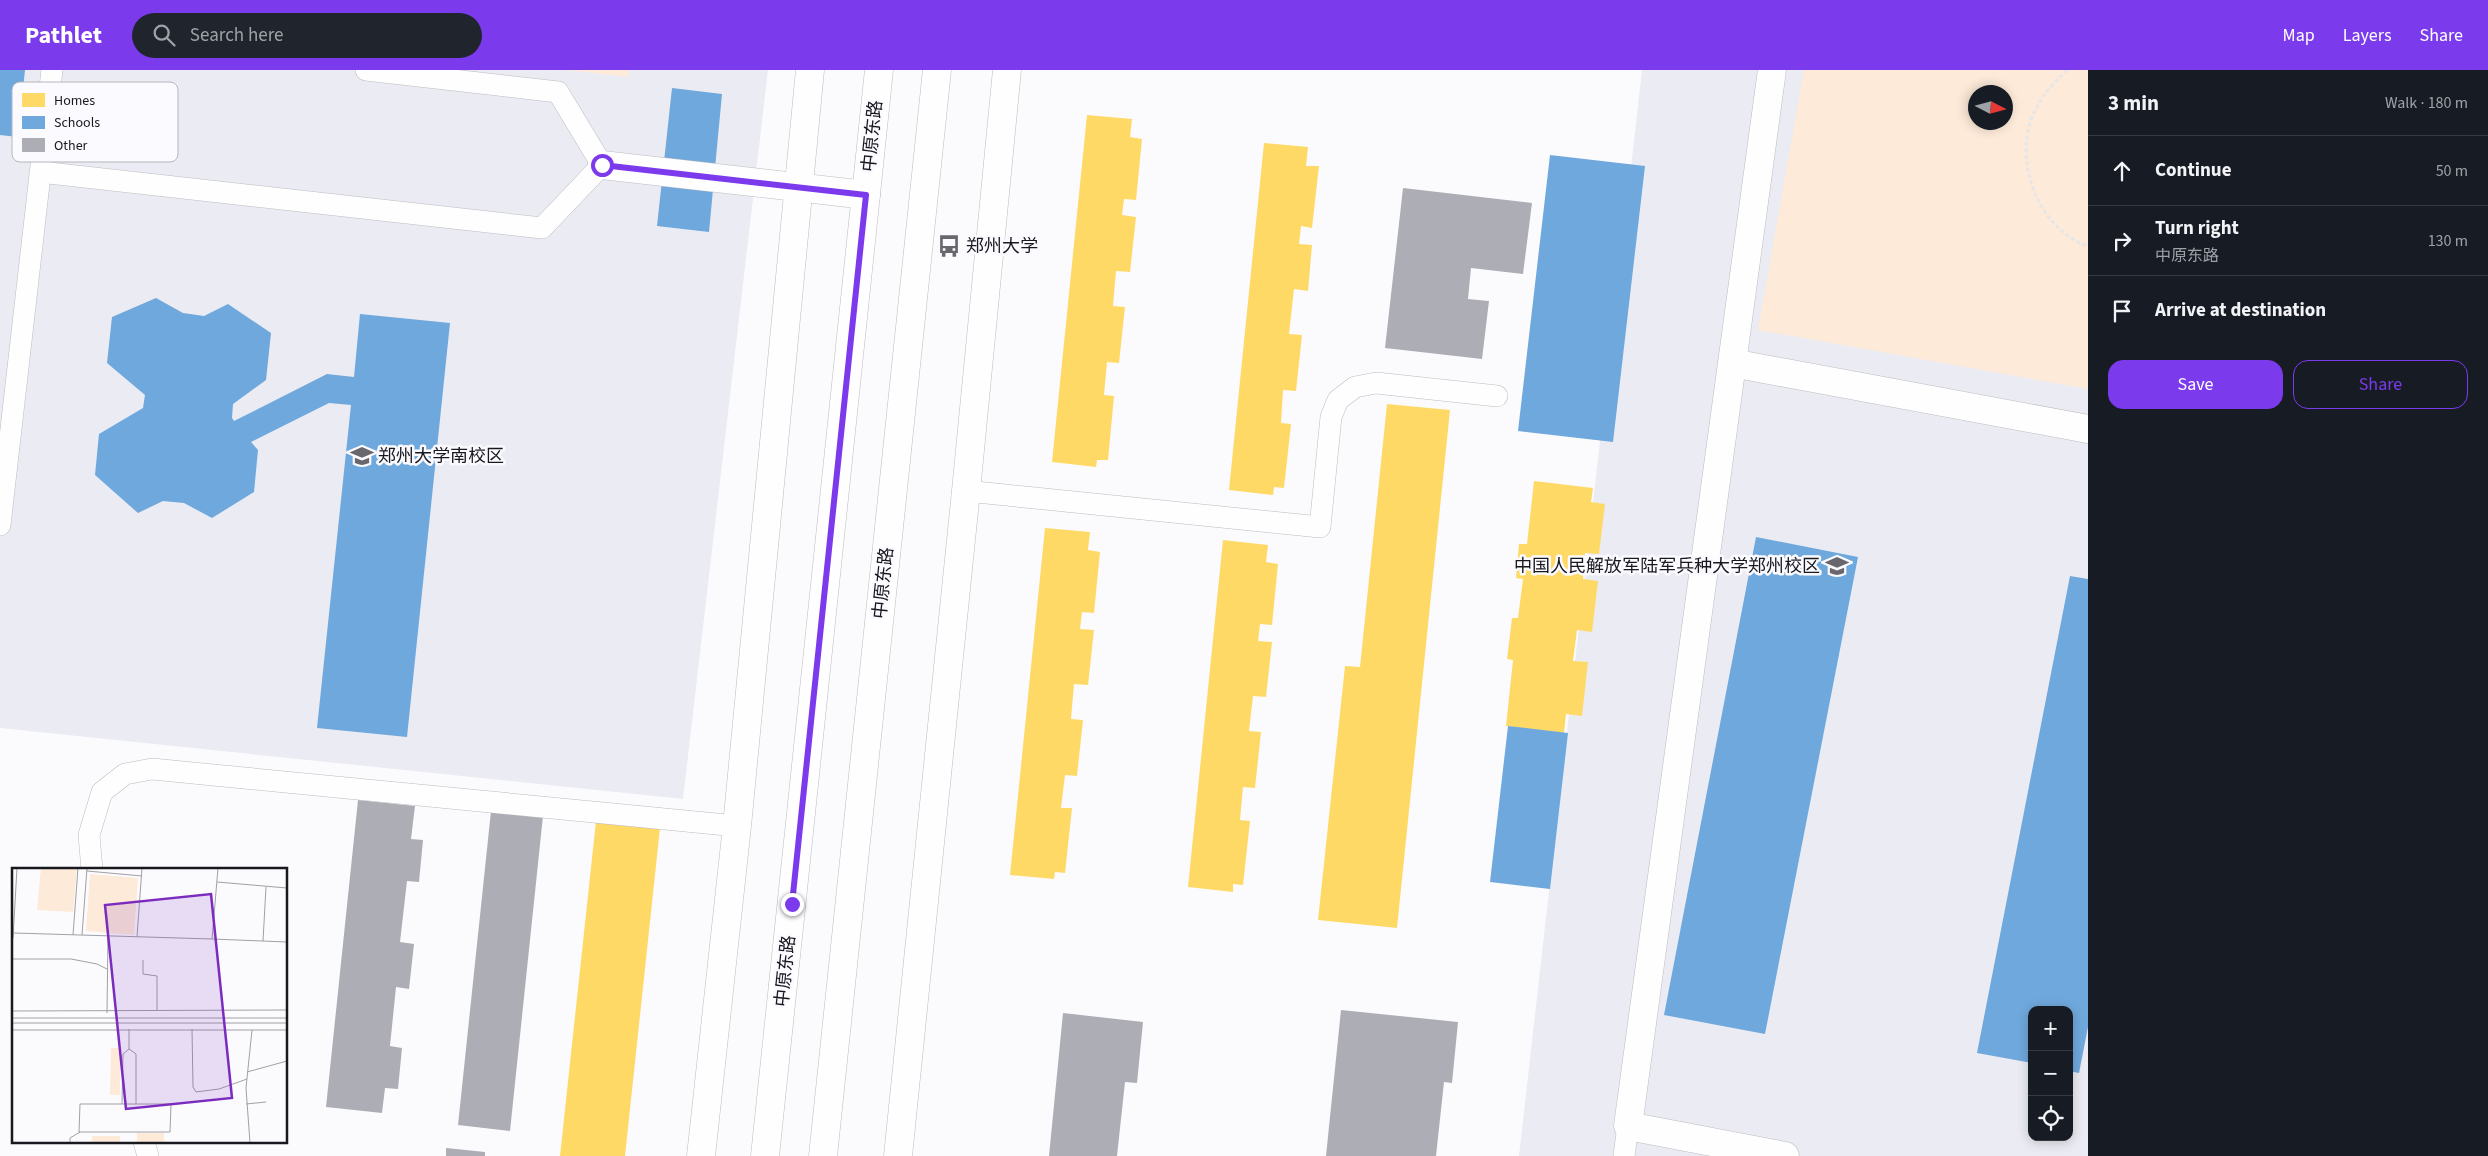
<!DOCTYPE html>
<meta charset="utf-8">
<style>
:root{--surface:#171b24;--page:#20242c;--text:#f1f3f6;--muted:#9ea1a6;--line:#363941;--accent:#7c3aed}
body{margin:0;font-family:"Source Sans 3","Noto Sans SC",sans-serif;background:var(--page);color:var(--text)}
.controls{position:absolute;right:15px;bottom:15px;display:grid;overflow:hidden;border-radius:10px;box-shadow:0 2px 12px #0003}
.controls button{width:45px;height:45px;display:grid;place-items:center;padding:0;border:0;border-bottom:1px solid var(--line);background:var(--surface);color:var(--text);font:25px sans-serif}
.compass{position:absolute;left:1968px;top:15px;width:45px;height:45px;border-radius:50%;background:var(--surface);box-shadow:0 2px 12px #0003;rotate:96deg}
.stop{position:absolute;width:15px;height:15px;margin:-11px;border:4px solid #7c3aed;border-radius:50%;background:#fff}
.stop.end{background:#7c3aed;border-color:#fff;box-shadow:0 1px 5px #0008}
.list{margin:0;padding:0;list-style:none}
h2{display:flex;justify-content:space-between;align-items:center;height:65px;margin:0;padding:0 20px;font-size:21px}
h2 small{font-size:16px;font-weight:400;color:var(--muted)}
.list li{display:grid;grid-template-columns:32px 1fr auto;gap:15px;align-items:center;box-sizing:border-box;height:70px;padding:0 20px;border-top:1px solid var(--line)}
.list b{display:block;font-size:19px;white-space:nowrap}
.list p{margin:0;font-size:16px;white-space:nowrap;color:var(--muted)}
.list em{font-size:16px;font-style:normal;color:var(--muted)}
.actions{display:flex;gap:10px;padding:15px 20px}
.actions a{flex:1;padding:11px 0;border:1px solid var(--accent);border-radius:15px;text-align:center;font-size:18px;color:var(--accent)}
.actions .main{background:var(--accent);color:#fff}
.icon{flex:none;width:28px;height:28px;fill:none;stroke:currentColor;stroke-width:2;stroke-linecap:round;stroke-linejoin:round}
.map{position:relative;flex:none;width:2088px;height:1086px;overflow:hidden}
header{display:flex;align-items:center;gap:30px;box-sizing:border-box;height:70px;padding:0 25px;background:var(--accent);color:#fff}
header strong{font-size:24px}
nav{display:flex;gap:28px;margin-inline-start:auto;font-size:18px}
.search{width:350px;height:45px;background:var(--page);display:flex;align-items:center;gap:12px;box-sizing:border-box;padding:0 18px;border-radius:28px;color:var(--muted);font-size:19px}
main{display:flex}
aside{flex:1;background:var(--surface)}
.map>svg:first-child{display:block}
</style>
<header>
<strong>Pathlet</strong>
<div class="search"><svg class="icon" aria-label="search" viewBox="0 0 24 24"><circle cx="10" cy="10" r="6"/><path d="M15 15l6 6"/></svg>Search here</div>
<nav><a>Map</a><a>Layers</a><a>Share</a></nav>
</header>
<main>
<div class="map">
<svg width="2088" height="1086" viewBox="0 0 2088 1086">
<rect width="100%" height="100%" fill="#fbfbfe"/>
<path fill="#ebebf3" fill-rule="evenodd" d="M0 0H768L683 729 0 658Z
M1642 0H2088V1086H1519ZM1976 22H2006V52H1976ZM2032 940H2069V1067H2032Z"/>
<path fill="#fdead9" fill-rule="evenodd" d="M567 0H629L628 7Z
M1804 0H2088V319L1758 260ZM1976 22H2006V52H1976Z"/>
<path fill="#ffd966" d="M1087 45 1132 49 1130 67 1142 69 1136 130 1124 129 1122 145 1136 147 1130 202 1116 201 1113 236 1125 237 1119 293 1107 292 1104 325 1114 326 1108 390H1097L1096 397 1052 392Z
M1264 73 1308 77 1306 96H1319L1312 158 1301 156 1299 174 1312 175 1308 221 1294 219 1289 264 1302 265 1296 321 1283 320 1281 353 1291 354 1284 418 1274 417 1273 425 1229 420Z
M1387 334 1450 340 1397 858 1318 850 1345 596 1360 597Z
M1534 411 1593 418 1591 432 1605 434 1599 484 1585 483 1583 509 1598 511 1592 562 1577 560 1573 591 1588 592 1582 646 1566 644 1564 663 1506 656 1513 590 1507 589 1512 548H1518L1523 509 1516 508 1519 474H1527Z
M1045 458 1090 462 1088 480 1100 482 1094 543 1082 542 1080 559 1094 560 1088 615 1074 614 1071 649 1083 650 1077 706 1065 705 1061 738H1072L1065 803 1055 802 1054 809 1010 805Z
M1223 470 1268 475 1266 492 1278 494 1272 555 1260 554 1258 571 1272 572 1266 627 1253 626 1249 661 1261 662 1255 718 1243 717 1240 750 1250 751 1243 815 1233 814V822L1188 817Z
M596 751 660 758 625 1086H560Z"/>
<path fill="#6fa8dc" d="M0 0H25L18 67 0 65Z
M672 18 722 24 709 162 657 156Z
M1550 85 1645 96 1613 372 1518 361Z
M156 228 183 243 204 246 228 234 271 263 266 310 233 334 232 348 234 351 327 304 354 307 360 244 450 253 407 667 317 658 351 335 329 333 251 372 258 380 254 422 212 448 184 433 163 431 138 443 95 405 99 364 143 338 145 325 107 293 112 247Z
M1756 467 1858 487 1765 964 1664 945Z
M2070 506 2088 509V957L2079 1003 2069 1001V940H2032V993L1977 983Z
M1508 656 1568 663 1550 819 1490 812Z"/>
<path fill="#adadb6" d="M1403 118 1532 133 1523 204 1471 198 1468 229 1489 231 1482 289 1385 278Z
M358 730 415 736 411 769 423 770 419 812 407 811 400 872 414 874 409 919 396 917 390 976 402 978 398 1019 385 1018 382 1043 326 1037Z
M491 741 543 746 510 1061 458 1055Z
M1341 940 1458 952 1452 1013 1444 1012 1436 1086H1326Z
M1063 943 1143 952 1137 1013 1125 1012 1117 1086H1049Z
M446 1078 485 1082V1086H446Z"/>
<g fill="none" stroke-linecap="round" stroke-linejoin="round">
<defs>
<path id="lane" d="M40 102 542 158 602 95 558 22 366 0
M966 421 1320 457 1331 347 1338 330 1355 317 1376 313 1497 326
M0 455 52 0
M92 800 89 765 102 722 125 704 152 699 737 756
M144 1072 148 1086
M1624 1086 1628 1056"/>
<path id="street" d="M1772 0 1628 1056 1785 1086
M602 95 866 125
M1732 293 2088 359"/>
<path id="secondary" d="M701 1086 737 756 810 0
M898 1086 966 421 1007 0"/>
<path id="primary" d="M765 1086 879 0
M823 1086 937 0"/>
</defs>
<use href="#lane" stroke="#bcbcc1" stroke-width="22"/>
<use href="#street" stroke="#bcbcc1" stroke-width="29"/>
<use href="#secondary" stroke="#bcbcc1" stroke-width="29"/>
<use href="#primary" stroke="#bcbcc1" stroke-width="29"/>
<path stroke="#e6e6e6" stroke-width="3" stroke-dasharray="4 2.5" stroke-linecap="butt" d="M2067 0C2051 15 2037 31 2030 53 2016 99 2041 160 2088 176"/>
<use href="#lane" stroke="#fefeff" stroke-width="21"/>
<use href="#street" stroke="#fefeff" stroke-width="28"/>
<use href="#secondary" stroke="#fefeff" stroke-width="28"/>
<use href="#primary" stroke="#fefeff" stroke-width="28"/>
</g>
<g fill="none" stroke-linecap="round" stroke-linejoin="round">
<path stroke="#7c3aed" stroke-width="6" d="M602 95 866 125 792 834"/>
</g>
<defs>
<symbol id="bus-bare" viewBox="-9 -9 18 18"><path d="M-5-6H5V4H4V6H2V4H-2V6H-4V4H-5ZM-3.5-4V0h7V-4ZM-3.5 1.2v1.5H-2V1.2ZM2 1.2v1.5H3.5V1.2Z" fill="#67676d" stroke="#fafaff" stroke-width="2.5" paint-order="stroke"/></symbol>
<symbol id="university-bare" viewBox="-9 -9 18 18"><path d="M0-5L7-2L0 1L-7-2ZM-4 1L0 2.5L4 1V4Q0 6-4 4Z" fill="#67676d" stroke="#fafaff" stroke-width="2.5" paint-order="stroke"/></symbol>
</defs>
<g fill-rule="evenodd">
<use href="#bus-bare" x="933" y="160" width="32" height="32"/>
<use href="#university-bare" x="346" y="370" width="32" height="32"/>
<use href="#university-bare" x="1821" y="480" width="32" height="32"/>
</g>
<g text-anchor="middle" stroke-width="5" stroke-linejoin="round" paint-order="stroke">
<g font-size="18" fill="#18181f" stroke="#fafaff">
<text transform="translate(872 66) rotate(-84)" y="6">中原东路</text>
<text transform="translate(883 513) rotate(-84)" y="6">中原东路</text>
<text transform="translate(785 901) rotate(-84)" y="6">中原东路</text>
</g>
<g font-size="18" fill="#18181f" stroke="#fafaff" text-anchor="start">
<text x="966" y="182">郑州大学</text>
<text x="378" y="392">郑州大学南校区</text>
<text x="1820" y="502" text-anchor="end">中国人民解放军陆军兵种大学郑州校区</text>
</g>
</g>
<g transform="translate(12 798)">
<rect width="275" height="275" fill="#fbfbfe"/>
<path d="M29 0H65L61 44 25 42ZM78 6 126 10 122 67 74 63ZM99 180H108V227H98ZM125 265H152V275H125ZM80 268H108V275H80Z" fill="#fdead9"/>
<path fill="none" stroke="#a0a0a5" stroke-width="1" d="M75 3 130 8M205 14 275 20M2 65 200 71 206 0M61 67 66 0M70 67 75 0M125 69 130 0M1 70 5 0M200 71 275 74M251 73 254 19M0 91H59L85 96 95 101M131 92V106L145 108V142M0 143 275 142M95 145 96 68M0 150H275M0 155H275M180 161 181 219 184 224 207 221 235 211M0 162H275M117 181V161M235 204 275 193M68 236H159L158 264H67ZM110 236 111 186 117 181 124 186V236M234 236 254 234M58 275V270L68 264M238 275 234 220 240 162"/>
<path fill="#7b2cbf" fill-opacity="0.15" stroke="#7b2cbf" stroke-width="2.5" d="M199 26 220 230 114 241 93 37Z"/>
<rect width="275" height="275" fill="none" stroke="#18181f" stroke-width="2.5"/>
</g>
<rect x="12" y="12" width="166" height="80" rx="8" fill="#fafaff" stroke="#b6b6bc" stroke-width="1"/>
<rect x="22" y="23" width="23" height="14" fill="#ffd966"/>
<rect x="22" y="46" width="23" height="13" fill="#6fa8dc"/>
<rect x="22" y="68" width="23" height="14" fill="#adadb6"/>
<g font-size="14" fill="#18181f">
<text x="54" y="35">Homes</text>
<text x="54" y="57">Schools</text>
<text x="54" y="80">Other</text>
</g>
</svg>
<div class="controls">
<button>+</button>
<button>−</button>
<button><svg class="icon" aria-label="locate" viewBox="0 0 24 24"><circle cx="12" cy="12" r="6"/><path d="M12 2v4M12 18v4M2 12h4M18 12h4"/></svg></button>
</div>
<svg class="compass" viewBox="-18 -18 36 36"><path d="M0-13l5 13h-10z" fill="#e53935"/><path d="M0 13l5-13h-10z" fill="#9ea1a6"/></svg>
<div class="stop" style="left:602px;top:95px"></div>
<div class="stop end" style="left:792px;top:834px"></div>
</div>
<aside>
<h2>3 min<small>Walk · 180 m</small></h2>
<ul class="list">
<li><svg class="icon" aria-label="ahead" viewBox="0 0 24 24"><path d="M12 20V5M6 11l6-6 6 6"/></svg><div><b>Continue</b></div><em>50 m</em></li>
<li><svg class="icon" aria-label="right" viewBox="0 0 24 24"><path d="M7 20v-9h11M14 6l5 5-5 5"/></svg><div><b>Turn right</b><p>中原东路</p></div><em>130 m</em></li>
<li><svg class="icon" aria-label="arrive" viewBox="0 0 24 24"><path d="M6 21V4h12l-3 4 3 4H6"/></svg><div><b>Arrive at destination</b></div></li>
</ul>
<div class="actions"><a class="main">Save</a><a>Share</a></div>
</aside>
</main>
